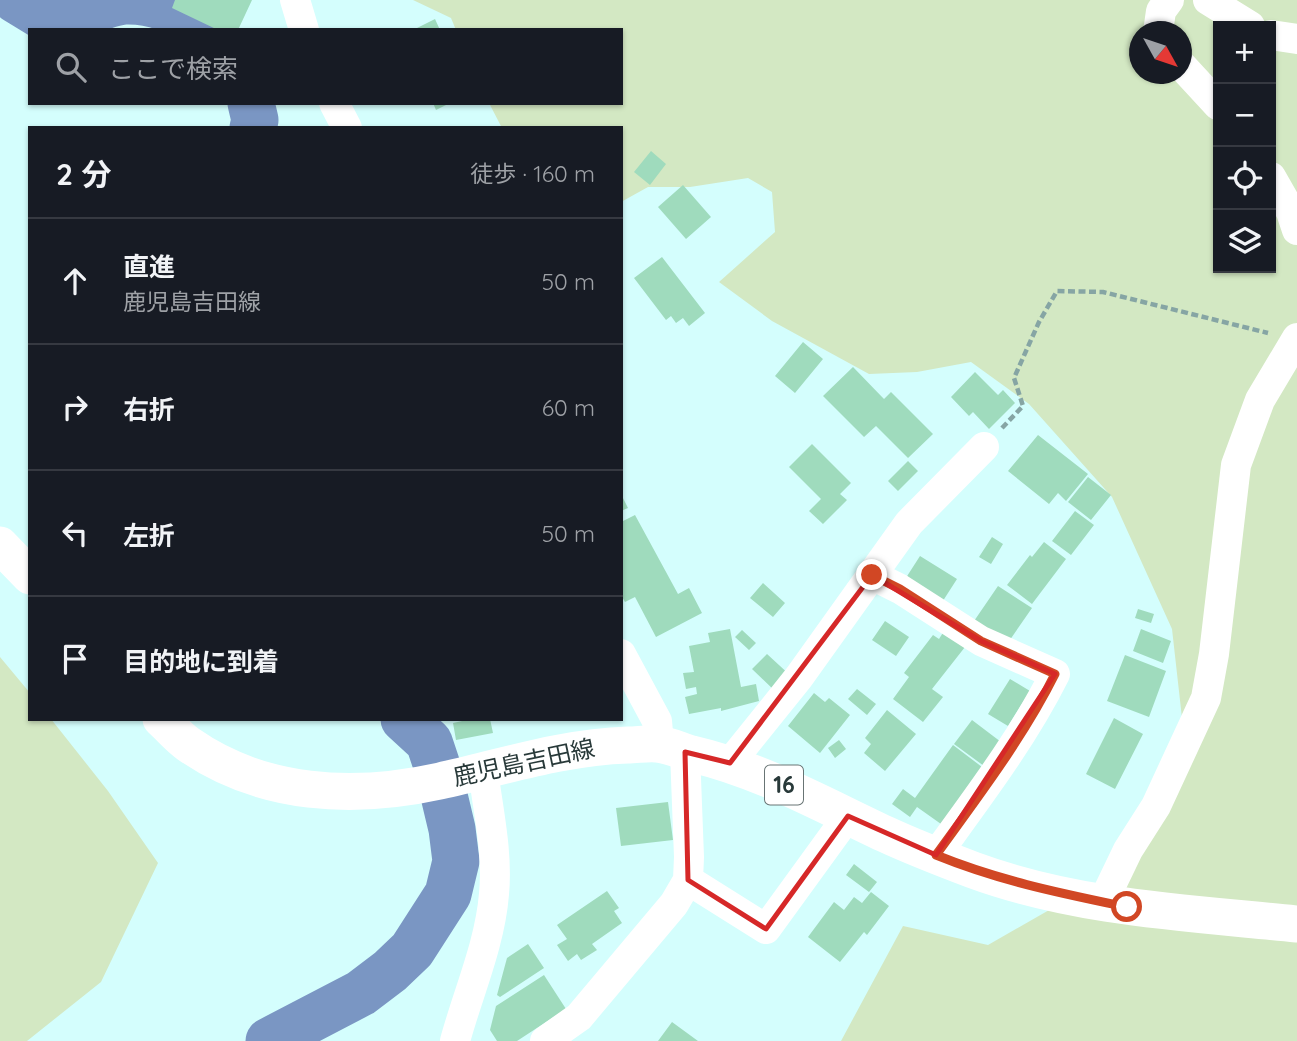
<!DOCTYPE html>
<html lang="ja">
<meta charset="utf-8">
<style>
:root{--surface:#171b24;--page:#20242c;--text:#f1f3f6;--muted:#9ea1a6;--line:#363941}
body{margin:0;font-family:Quicksand,"Noto Sans JP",sans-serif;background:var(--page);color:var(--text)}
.controls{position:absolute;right:21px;top:21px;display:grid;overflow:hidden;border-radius:0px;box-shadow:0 2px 5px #0004}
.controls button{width:63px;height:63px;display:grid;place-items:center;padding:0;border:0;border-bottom:2px solid var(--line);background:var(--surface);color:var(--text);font:35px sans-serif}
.compass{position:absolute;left:1129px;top:21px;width:63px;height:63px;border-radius:50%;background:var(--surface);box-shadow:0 2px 5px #0004;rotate:130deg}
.stop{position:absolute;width:21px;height:21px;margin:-16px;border:5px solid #d14724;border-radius:50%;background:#fff}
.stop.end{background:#d14724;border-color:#fff;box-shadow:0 2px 7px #0008}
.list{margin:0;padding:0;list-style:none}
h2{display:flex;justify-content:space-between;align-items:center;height:91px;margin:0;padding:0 28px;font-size:30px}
h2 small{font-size:23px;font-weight:400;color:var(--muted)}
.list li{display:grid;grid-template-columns:46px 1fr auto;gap:21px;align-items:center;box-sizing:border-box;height:126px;padding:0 28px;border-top:2px solid var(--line)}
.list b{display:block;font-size:26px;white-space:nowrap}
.list p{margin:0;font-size:23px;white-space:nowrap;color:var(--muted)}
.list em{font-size:23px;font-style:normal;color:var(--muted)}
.icon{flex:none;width:38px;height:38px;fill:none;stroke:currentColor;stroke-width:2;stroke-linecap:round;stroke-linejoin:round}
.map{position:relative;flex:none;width:1297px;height:1041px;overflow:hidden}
.search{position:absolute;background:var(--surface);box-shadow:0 2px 5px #0004;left:28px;top:28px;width:595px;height:77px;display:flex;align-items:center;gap:18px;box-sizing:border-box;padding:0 24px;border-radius:0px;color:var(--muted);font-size:26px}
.panel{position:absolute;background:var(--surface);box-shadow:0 2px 5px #0004;left:28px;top:126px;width:595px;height:595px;border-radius:0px}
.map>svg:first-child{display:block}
</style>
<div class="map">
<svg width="1297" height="1041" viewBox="0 0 1297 1041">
<rect width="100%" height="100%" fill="#d4fefd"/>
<path fill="#d3e8c3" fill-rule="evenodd" d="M413 0H1297V1041H841L903 926 988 945 1112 874 1183 727 1172 629 1112 497 1029 404 971 362 917 372 869 374 772 321 719 282 775 232 772 192 748 178 690 187H648L621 202V128H502L489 103H621V30H456L451 18ZM1218 26H1271V268H1218ZM1140 32H1182V74H1140Z
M0 657 30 693V719H51L108 791 158 863 101 982 27 1041H0Z"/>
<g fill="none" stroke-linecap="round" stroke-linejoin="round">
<path stroke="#7a96c3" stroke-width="47" d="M16 0 57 25C77 18 103 3 124 1 151 0 180 9 197 30
M251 103 255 120 253 128
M269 1041 361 993 390 971 412 950 448 894 456 861 452 829 437 766 429 742 404 719"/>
</g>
<path fill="#9fdbbd" d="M175 0H252L238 30H218L172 8Z
M435 19 440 30H413Z
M433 103H450L436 110Z
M651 151 666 164 650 185 634 172Z
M683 185 711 217 686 239 658 207Z
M662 257 705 313 689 326 683 318 676 323 671 316 666 320 634 278Z
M803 342 823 359 795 393 775 376Z
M853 367 884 399 891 392 933 434 908 458 876 426 864 437 823 396Z
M975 372 998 395 1003 390 1015 403 989 429 973 412 969 416 951 397Z
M1038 435 1088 474 1066 501 1058 493 1049 504 1008 471Z
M812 444 851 483 840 494 847 500 823 524 809 511 821 499 789 467Z
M908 461 918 471 898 491 888 481Z
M1088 477 1111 495 1091 520 1068 502Z
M621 494 628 508 621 511Z
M1075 511 1094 525 1071 555 1052 541Z
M635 515 678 594 689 588 702 613 656 637 635 597 625 602 621 595V522Z
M992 537 1003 544 991 564 979 557Z
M1044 542 1066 559 1032 604 1007 585 1030 555 1032 557Z
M920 556 957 579 939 607 902 584Z
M763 583 785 603 773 617 750 598Z
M998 586 1032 608 1005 647 972 624Z
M1138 609 1154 614 1151 623 1135 618Z
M885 621 909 637 896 656 872 640Z
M730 629 741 687 756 684 759 701 721 711V708L689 714 685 697 697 694 696 687 686 689 683 673 694 672 689 646 710 642 708 633Z
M1141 629 1171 641 1163 663 1133 651Z
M742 630 756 643 749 650 735 637Z
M944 631 965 647 932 689 943 697 923 722 893 699 909 677 904 673 933 635 939 639Z
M767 654 792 677 777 693 752 669Z
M1125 655 1166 671 1149 717 1107 701Z
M1010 679 1030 691 1008 726 988 714Z
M857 689 876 704 867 715 848 699Z
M814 693 825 702 829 698 850 715 820 753 788 726Z
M887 710 916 734 885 771 864 753 871 744 865 738Z
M1114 718 1143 734 1115 789 1086 774Z
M471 719H490L493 733 456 740 453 723Z
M972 720 1001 742 984 766 954 744Z
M839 740 846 749 835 758 828 748Z
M953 745 982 767 941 824 917 807 910 817 892 804 903 789 915 798Z
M668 802 673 840 621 846 616 808Z
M854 864 877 882 869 892 846 875Z
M607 891 619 908 614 911 622 923 592 944 597 950 581 960 577 954 568 961 557 945 567 939 557 925Z
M871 892 889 906 867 935 864 932 840 962 808 937 834 902 844 910 854 897 862 903Z
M528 944 544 968 500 997 497 995 507 958Z
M544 975 566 1009 517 1041H497L490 1030 496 1006Z
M672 1022 698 1041H658Z"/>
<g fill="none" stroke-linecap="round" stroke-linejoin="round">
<path stroke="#86a5a4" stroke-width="4.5" stroke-dasharray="7 3.5" stroke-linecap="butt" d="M1002 428 1023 406 1014 378 1039 322 1057 291 1103 292 1268 333"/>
<path stroke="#fff" stroke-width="30" d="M295 0 304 30
M1208 0 1250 26
M1158 32 1161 11 1169 0
M1271 35 1297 39
M1182 66 1218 105
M334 103 347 128
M1271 177 1291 212 1297 230
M872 575 900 589 981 641 1055 674C1023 738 978 797 936 855
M621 654 657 721 659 744
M730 763 799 677 909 523 984 447
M688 880 766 929 848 816
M1103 902 1128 850 1156 806 1206 698 1214 654 1236 465 1260 400 1297 338
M455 1041C468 993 490 944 494 894 498 853 488 810 483 770
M545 1041 579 1017 674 904 688 880 689 857 685 752"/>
<path stroke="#fff" stroke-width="37" d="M0 545 30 576
M161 719C170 727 178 737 188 744 262 796 354 800 440 781 503 767 563 747 628 745 637 745 648 743 657 744 669 745 681 751 692 754 761 770 821 804 885 834 913 847 944 859 973 870 1076 908 1189 913 1297 924"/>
</g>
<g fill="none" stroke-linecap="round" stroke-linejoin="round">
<path stroke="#d14724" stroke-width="9" d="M872 575 900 589 981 641 1055 674C1023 738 978 797 936 855 1000 881 1060 893 1127 907"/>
</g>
<path fill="none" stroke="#d62828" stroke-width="5" stroke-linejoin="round" d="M872 575 981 641 1055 674 936 855 848 816 766 929 688 880 685 752 730 763Z"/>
<g text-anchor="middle" stroke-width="5" stroke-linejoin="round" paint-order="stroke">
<rect fill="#fff" stroke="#687474" stroke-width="2" x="765" y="765.5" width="38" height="39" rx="5"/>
<g font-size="23" font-weight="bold" fill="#283939">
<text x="784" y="793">16</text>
</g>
<g font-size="24" fill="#283939" stroke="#fff">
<text transform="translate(524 763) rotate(-12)" y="8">鹿児島吉田線</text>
</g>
</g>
</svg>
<div class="controls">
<button>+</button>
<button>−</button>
<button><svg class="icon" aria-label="locate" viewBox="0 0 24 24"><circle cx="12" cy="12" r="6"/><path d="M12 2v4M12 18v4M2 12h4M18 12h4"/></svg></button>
<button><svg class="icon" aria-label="layers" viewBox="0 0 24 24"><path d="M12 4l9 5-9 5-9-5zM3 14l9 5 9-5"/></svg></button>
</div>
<svg class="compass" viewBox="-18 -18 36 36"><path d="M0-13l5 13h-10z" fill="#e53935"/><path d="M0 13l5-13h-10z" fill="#9ea1a6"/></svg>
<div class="stop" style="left:1127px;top:907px"></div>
<div class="stop end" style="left:872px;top:575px"></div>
<div class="search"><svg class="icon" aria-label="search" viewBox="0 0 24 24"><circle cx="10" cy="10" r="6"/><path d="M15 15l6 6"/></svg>ここで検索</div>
<section class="panel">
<h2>2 分<small>徒歩 · 160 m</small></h2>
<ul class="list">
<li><svg class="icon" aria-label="ahead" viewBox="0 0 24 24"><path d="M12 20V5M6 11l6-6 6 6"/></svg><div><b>直進</b><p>鹿児島吉田線</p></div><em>50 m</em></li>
<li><svg class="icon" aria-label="right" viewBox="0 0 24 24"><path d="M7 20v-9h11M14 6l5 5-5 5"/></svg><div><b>右折</b></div><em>60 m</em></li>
<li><svg class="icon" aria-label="left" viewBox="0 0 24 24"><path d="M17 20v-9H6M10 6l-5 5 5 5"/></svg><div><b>左折</b></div><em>50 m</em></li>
<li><svg class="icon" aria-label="arrive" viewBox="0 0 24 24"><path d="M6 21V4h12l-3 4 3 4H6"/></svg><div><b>目的地に到着</b></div></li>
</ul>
</section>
</div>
